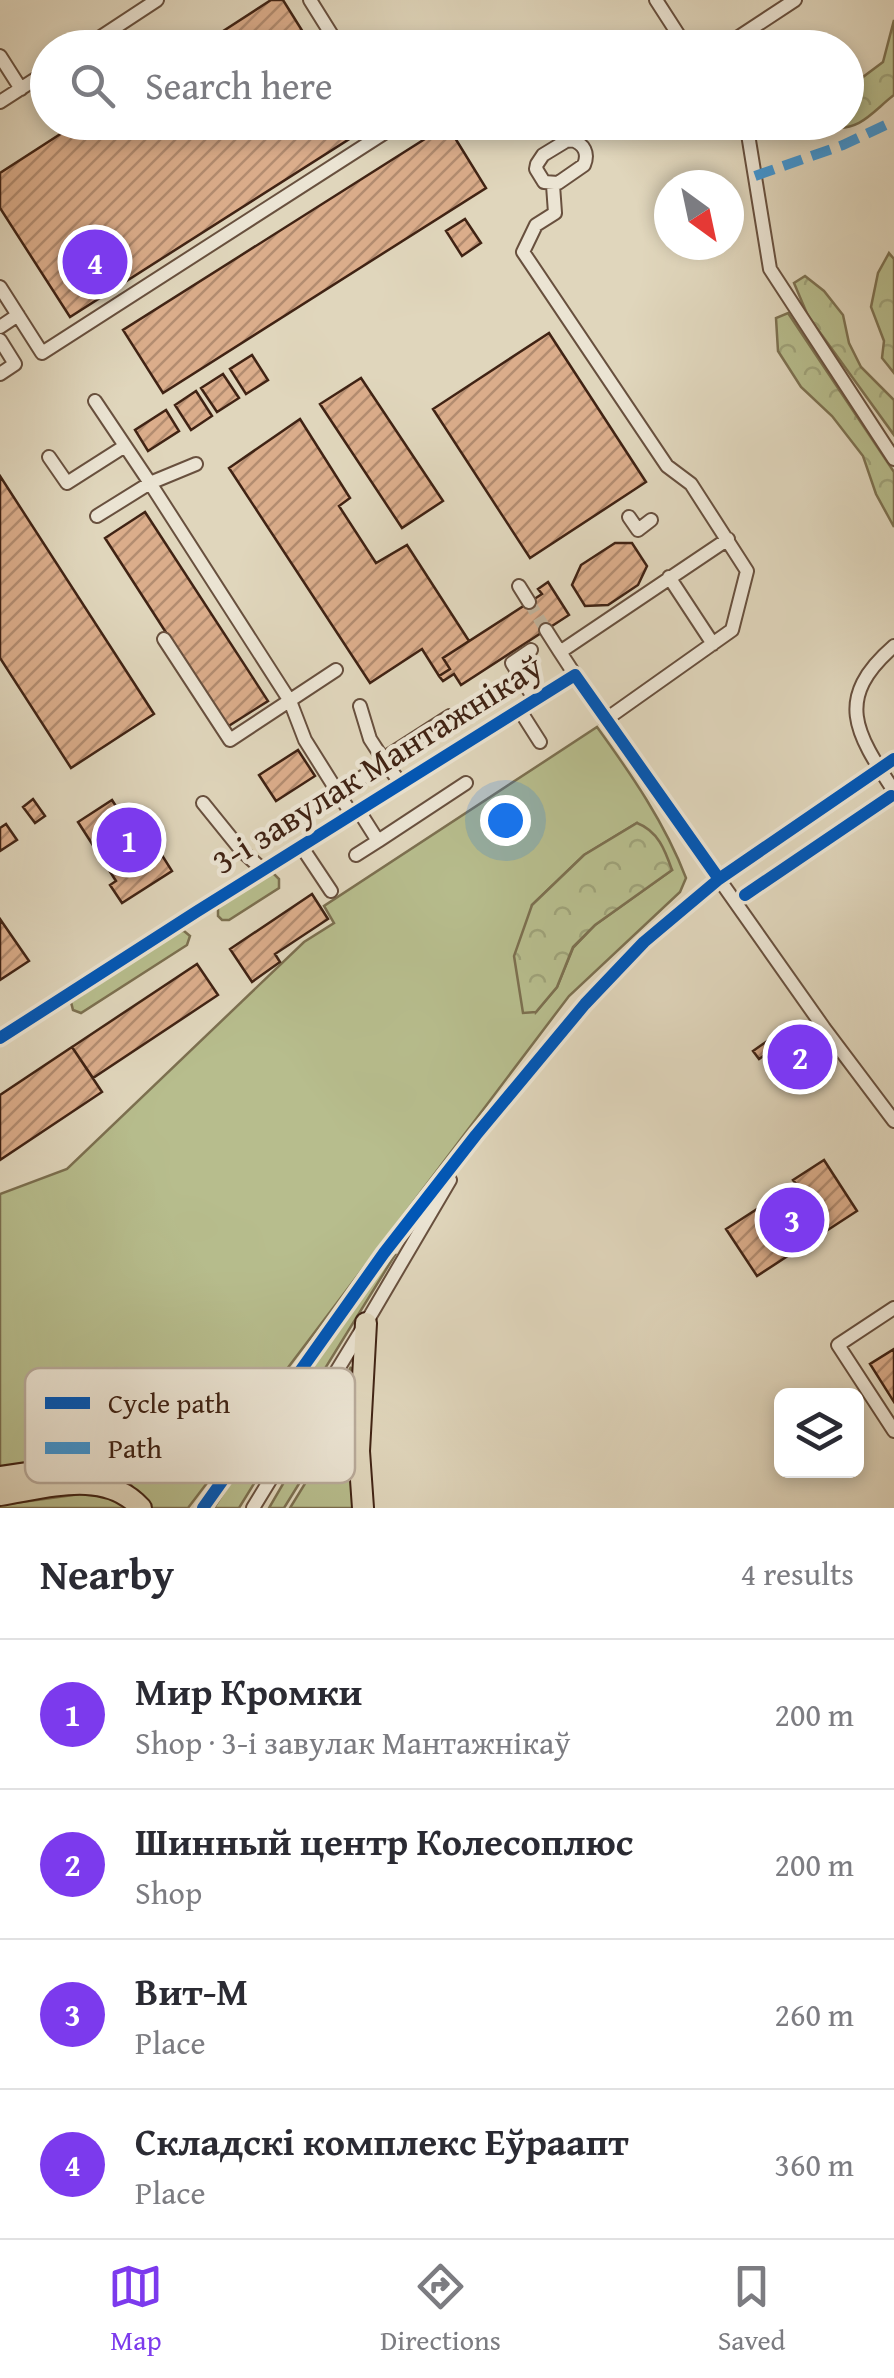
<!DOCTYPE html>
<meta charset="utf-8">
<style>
:root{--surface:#fff;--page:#f2f2f3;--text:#2b2b33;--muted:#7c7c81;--line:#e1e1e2;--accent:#7c3aed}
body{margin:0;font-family:"Gentium Book Plus",serif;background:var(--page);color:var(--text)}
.controls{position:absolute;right:30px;bottom:30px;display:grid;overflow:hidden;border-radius:15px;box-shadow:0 5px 15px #0003}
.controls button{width:90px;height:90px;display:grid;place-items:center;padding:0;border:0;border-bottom:2px solid var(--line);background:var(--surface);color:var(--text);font:50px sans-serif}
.compass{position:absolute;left:654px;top:170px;width:90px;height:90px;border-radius:50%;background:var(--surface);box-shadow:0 5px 15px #0003;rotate:147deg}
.you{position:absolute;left:505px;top:820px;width:35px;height:35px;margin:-25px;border:8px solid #fff;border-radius:50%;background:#1a73e8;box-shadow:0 0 0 15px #1a73e833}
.badge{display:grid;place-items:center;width:65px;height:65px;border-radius:50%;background:var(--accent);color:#fff;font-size:32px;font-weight:700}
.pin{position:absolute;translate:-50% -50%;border:5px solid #fff;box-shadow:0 2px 10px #0006}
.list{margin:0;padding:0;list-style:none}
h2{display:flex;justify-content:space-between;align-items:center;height:130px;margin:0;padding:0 40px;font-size:42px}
h2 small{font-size:32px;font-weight:400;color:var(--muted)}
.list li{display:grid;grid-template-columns:65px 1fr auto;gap:30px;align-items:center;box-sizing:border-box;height:150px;padding:0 40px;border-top:2px solid var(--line)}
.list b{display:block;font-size:38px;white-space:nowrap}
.list p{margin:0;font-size:32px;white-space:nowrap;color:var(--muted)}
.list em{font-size:32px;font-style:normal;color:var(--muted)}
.icon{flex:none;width:55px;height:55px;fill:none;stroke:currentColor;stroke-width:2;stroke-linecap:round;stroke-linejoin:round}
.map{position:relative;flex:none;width:894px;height:1508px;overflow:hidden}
.search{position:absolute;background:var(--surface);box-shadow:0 5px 15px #0003;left:30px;right:30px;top:30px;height:110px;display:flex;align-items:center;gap:25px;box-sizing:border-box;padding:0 35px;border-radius:55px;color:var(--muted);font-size:38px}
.sheet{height:730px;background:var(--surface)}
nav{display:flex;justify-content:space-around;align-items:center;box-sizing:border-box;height:140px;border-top:2px solid var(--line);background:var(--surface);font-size:28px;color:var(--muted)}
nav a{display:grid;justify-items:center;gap:5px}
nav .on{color:var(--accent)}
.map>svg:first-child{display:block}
</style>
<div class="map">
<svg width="894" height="1508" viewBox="0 0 894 1508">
<defs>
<pattern id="forest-crowns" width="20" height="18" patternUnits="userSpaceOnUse" patternTransform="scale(2.5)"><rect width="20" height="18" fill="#b7bd8d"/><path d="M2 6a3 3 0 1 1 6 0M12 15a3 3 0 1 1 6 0" fill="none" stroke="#9ea279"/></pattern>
<pattern id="building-hatch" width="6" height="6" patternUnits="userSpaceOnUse" patternTransform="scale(2.5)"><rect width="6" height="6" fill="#dbad8b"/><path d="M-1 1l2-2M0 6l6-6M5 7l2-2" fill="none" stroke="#b38c70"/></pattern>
</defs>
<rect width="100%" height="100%" fill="#e0d6bc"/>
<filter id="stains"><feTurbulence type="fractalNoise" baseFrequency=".002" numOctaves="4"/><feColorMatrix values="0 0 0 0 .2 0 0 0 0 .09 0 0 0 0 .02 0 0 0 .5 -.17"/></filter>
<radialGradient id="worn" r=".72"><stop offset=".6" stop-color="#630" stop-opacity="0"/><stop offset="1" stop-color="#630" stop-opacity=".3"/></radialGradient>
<path fill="#b7bd8d" stroke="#7c7050" stroke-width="2.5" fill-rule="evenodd" d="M597 727C631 774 665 823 686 878L680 892 569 996 265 1398 238 1419 173 1444 0 1468V1194L67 1169 304 942 334 923 324 906ZM637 823 672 870 595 925 573 948 557 987 536 1012 532 905 584 855Z
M270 873H273L279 879V888L229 920H222L218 916V907Z
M179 931H184L190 936 187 945 81 1013 73 1010 71 1002Z
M392 1255H395L239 1508H214L247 1456Z
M351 1367 349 1403 284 1508H269Z
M349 1412 357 1508H290Z
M227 1443 232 1450 188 1508H152L130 1484 79 1472 178 1461Z
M88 1493 108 1495 132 1508H0V1505Z"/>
<path fill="url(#forest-crowns)" stroke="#7c7050" stroke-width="2.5" d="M894 20V95C874 110 860 132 832 127L833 123 846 122 847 89 883 62Z
M889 253 894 259V373L882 358 884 341 871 307 878 273Z
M805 276 824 291 843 315 849 343 861 367 894 400V435L808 316 794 283Z
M788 313 894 472V527L876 494 863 456 832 416 801 387 778 351 776 318Z
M637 823C658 831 665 850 672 870L595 925 573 947 557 987 536 1012 523 1013 514 956 532 905 584 855Z"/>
<path fill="url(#building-hatch)" stroke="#402314" stroke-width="2.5" d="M271 0H283L313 48H197Z
M79 122H361L365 129 70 317 0 208V173Z
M447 125 486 188 163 393 123 330Z
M465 219 481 243 462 256 446 231Z
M549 333 646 482 530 558 433 409Z
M252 355 268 380 246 394 230 369Z
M223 374 239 398 217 412 201 388Z
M361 378 443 501 402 528 320 404Z
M196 391 212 416 191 430 175 405Z
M166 410 179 431 148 451 135 430Z
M300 419 350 498 339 506 376 563 407 545 469 641 443 658 450 669 439 676 422 649 370 683 229 468Z
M0 476 154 714 71 768 0 658Z
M145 512 268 701 227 727 105 538Z
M615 543H632L647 566 638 585 608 605 585 606 572 585 581 565Z
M548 582 569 615 461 685 454 674 443 681 439 676 450 669 443 658 542 594 538 589Z
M298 750 315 776 276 801 259 775Z
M33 799 45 816 35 823 23 807Z
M112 800 150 859 160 852 172 871 122 903 110 885 116 881 78 822Z
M6 824 17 840 0 851V828Z
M312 894 328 919 275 954 280 962 252 982 230 949Z
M0 919 29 961 0 980Z
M197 964 218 995 93 1078 72 1047Z
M786 1028 811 1063 802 1070 782 1043 759 1059 753 1051Z
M72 1047 102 1092 0 1160V1095Z
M824 1160 857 1211 757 1276 726 1229 796 1184 793 1180Z
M894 1349V1402L870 1364Z"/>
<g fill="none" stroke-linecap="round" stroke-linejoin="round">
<path stroke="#c0b29a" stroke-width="12" stroke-dasharray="12 6" stroke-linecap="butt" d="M529 602 546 630"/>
<defs>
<path id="minor" d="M310 0 340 48
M656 0 687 48
M84 48 157 0
M722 48 795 0
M0 56 21 89
M0 102 48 71
M746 122 770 269 894 459
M572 140C584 144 589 153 584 165L558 183 544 182 536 169 537 164 543 155 566 141Z
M553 185 555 213 536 225 523 252 667 466 691 484 747 571 732 630 605 720
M0 287 42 353 392 128 388 122
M0 327 18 315
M0 340 15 364 0 374
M95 401 150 483 196 464
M49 457 67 483 125 446
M97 516 150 483 290 701 305 740 352 815
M629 517 638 530 651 520
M669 577 713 644
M519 586 529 602
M546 630 560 652
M164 639 230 740 336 670
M894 646C833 699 856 733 894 791
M531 650 512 663 535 700
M575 675 560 652 728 539
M360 706 370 739 383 759 450 716
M519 709 540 742
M383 759 401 784
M338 793 372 771
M203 803 241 850 263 870
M359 811 378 841 466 783
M301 846 331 891
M356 855 378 841
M0 1038 196 912 575 675 824 1028 894 1121
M894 1308 838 1345 894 1431
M203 1508 384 1253 476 1135 585 1004 644 942 719 879 894 759
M253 1508 366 1323 450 1180"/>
<path id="highway" d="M0 1477 170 1452 236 1428 286 1388
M0 1495C46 1488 105 1468 141 1508
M363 1508 359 1451 366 1323"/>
</defs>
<use href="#minor" stroke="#68503e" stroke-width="16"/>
<use href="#highway" stroke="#402314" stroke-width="24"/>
<use href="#minor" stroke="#ebe4d3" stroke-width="12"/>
<use href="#highway" stroke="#e0d6bc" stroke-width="20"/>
<path stroke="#3f95d3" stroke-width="10" stroke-dasharray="20 10" stroke-linecap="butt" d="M755 176 843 145 894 121"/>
<defs>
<path id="cycleway" d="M745 895 891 796
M0 1038 196 912 575 675 719 879
M203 1508 384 1253 476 1135 585 1004 644 942 719 879 894 759"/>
</defs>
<use href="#cycleway" stroke="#ebe4d3" stroke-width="19"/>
<use href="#cycleway" stroke="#0057b8" stroke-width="12"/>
</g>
<g text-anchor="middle" stroke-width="9" stroke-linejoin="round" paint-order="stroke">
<g font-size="35" fill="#402314" stroke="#ebe4d3">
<text transform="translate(377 764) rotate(-32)" y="12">3-і завулак Мантажнікаў</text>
</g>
</g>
<rect x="25" y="1368" width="330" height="115" rx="15" fill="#ebe4d3" stroke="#b8aa9a" stroke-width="2.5"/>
<rect x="45" y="1397" width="45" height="12" fill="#0057b8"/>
<rect x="45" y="1442" width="45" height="12" fill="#3f95d3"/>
<g font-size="28" fill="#402314">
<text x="108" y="1413">Cycle path</text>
<text x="108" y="1458">Path</text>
</g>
<rect width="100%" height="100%" filter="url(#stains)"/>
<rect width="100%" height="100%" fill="url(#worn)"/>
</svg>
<div class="controls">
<button><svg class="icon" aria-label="layers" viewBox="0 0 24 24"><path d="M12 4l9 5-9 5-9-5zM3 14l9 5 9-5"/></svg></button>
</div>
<svg class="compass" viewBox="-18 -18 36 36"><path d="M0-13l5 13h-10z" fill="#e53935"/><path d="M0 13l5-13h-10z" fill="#7c7c81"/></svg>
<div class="you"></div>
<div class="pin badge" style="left:129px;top:840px">1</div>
<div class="pin badge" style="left:800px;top:1057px">2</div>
<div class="pin badge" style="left:792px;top:1220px">3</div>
<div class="pin badge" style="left:95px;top:262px">4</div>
<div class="search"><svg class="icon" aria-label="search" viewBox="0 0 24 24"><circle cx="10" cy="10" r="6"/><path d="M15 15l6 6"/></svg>Search here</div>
</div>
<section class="sheet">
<h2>Nearby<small>4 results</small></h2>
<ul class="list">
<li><span class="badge">1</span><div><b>Мир Кромки</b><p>Shop · 3-і завулак Мантажнікаў</p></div><em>200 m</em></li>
<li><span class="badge">2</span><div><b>Шинный центр Колесоплюс</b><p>Shop</p></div><em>200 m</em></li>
<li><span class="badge">3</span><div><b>Вит-М</b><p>Place</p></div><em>260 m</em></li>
<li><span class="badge">4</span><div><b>Складскі комплекс Еўраапт</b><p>Place</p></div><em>360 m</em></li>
</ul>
</section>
<nav>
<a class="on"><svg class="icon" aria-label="map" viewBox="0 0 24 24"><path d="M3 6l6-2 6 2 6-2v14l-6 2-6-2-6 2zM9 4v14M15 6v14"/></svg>Map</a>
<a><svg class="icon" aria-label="directions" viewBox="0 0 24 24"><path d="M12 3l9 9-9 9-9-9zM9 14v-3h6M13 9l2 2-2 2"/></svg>Directions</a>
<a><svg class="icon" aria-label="saved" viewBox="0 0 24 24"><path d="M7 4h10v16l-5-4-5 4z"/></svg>Saved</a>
</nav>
